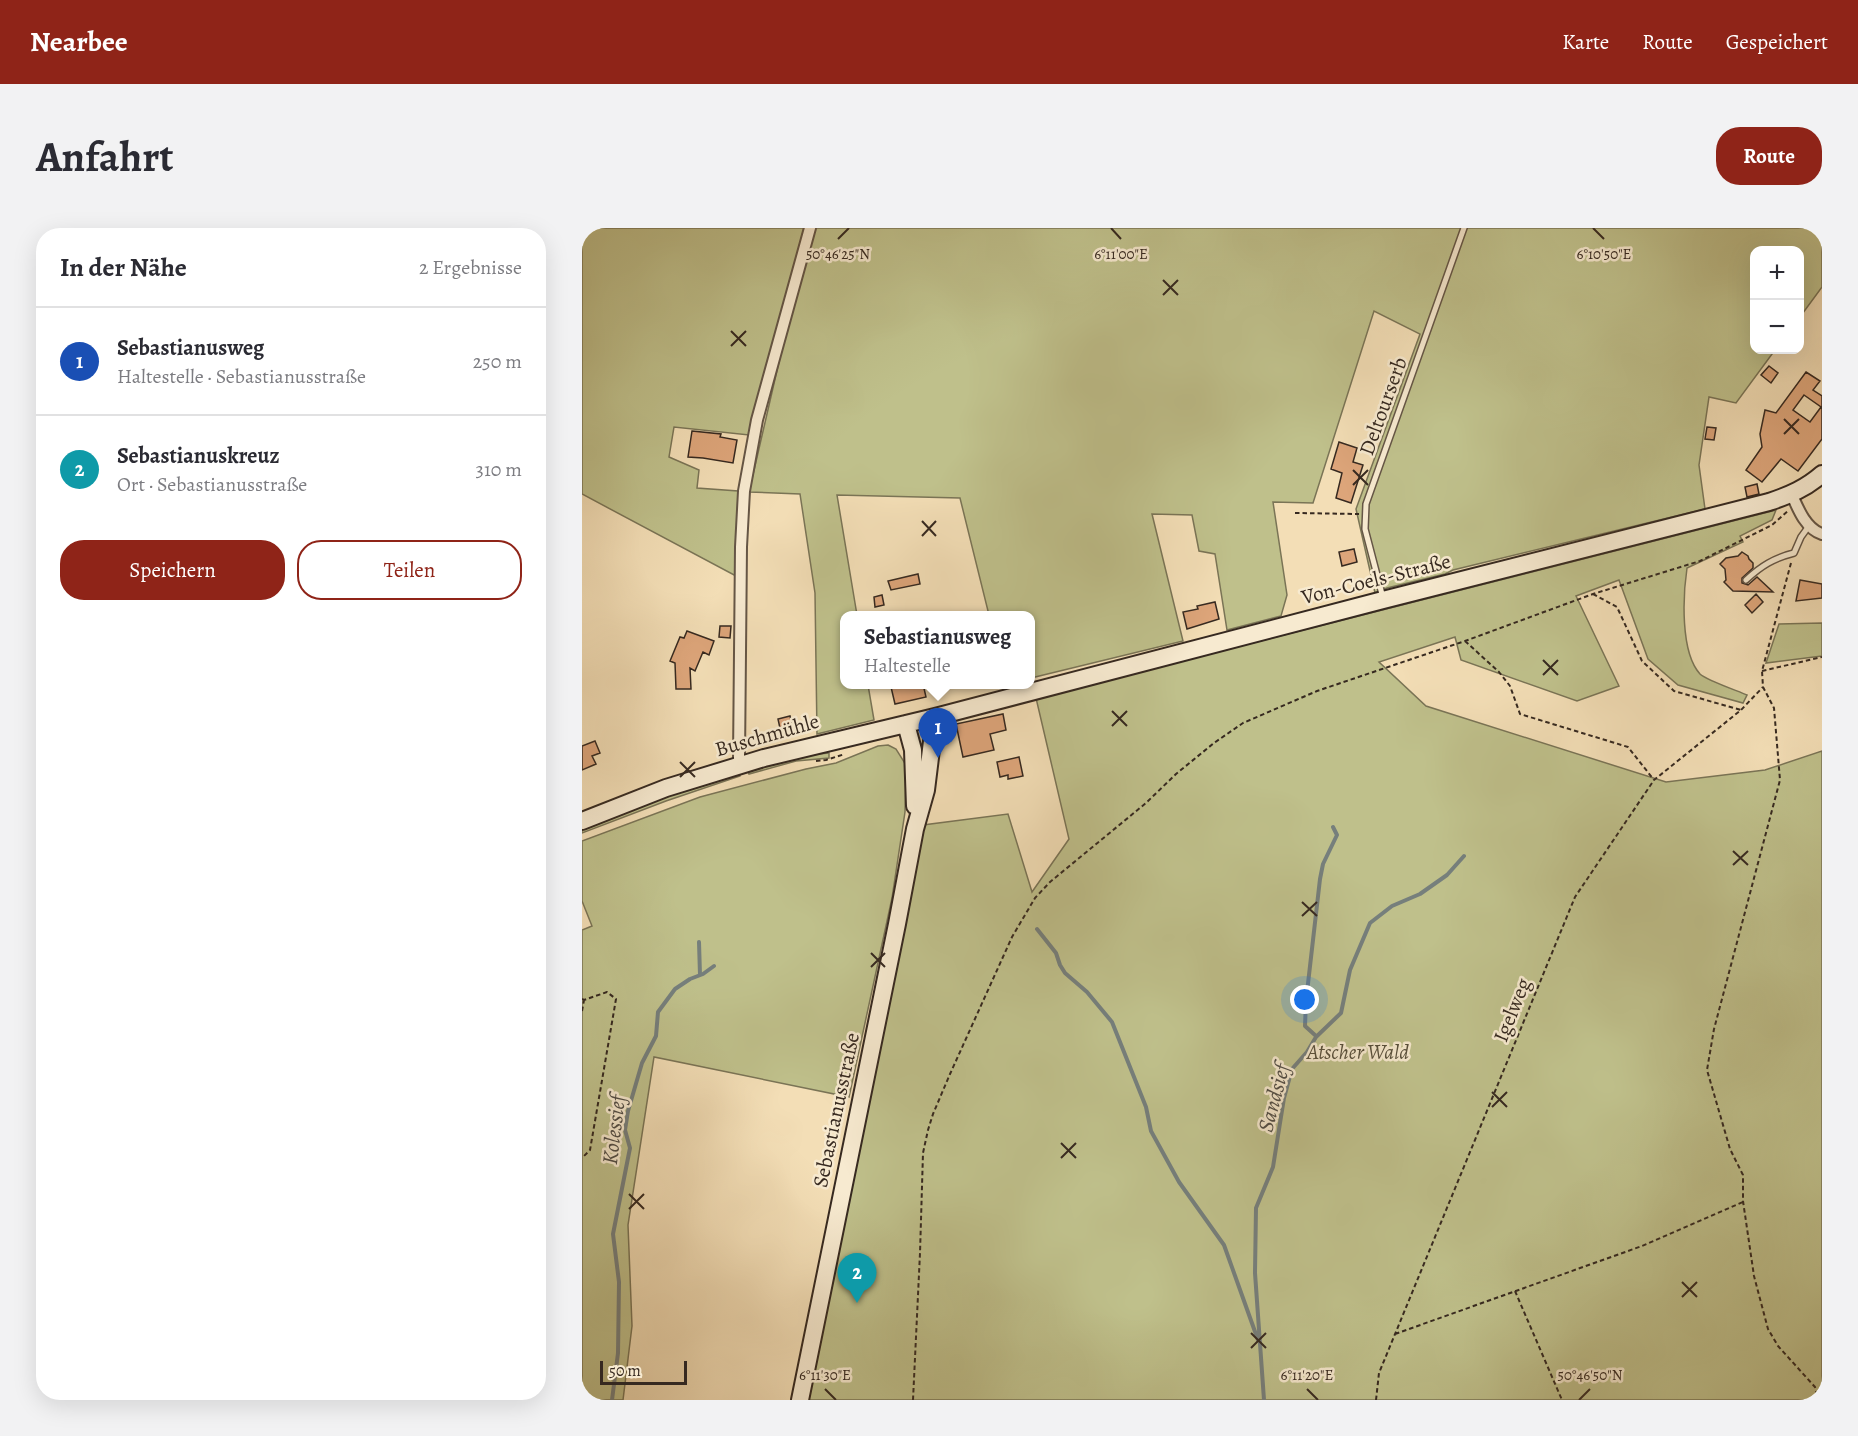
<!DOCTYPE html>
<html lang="de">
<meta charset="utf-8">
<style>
:root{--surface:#fff;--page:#f2f2f3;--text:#2b2b33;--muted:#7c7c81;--line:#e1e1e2;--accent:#8f2418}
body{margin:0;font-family:Alegreya,serif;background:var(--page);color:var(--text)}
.controls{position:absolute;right:18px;top:18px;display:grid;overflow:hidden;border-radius:12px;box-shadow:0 6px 24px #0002}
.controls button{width:54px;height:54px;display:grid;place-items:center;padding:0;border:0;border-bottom:2px solid var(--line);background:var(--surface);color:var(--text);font:30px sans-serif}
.scale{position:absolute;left:18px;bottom:15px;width:87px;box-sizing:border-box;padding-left:6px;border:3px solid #362920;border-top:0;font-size:16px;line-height:21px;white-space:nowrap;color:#362920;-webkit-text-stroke:4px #f7ead0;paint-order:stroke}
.you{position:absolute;left:723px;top:772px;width:21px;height:21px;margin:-15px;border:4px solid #fff;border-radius:50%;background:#1a73e8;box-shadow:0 0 0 9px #1a73e833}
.badge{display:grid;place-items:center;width:39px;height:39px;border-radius:50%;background:var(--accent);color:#fff;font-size:20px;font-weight:700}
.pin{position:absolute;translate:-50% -50px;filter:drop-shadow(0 2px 3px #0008)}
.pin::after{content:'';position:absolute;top:32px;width:21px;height:18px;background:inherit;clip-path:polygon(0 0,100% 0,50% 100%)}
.popup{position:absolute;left:258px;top:383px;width:195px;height:78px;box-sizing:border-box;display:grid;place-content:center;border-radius:12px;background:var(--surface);filter:drop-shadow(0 2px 4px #0005);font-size:20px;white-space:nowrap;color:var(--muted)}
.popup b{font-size:22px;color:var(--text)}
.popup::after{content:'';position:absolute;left:50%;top:100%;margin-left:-12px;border:12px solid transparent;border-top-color:var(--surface)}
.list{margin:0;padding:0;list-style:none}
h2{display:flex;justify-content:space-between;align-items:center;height:78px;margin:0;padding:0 24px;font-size:26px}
h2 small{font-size:20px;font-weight:400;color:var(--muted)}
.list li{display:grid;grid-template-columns:39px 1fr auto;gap:18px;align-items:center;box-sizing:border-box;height:108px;padding:0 24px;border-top:2px solid var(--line)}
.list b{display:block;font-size:22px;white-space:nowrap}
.list p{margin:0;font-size:20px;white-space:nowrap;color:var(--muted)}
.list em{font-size:20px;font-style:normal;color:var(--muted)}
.actions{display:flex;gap:12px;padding:18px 24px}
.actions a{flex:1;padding:14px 0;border:2px solid var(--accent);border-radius:24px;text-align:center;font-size:21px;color:var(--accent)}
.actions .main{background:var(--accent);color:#fff}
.map{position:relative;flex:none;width:1240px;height:1172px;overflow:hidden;border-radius:24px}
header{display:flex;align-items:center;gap:36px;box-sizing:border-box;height:84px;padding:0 30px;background:var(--accent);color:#fff}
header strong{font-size:28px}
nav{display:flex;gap:33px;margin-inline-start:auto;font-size:21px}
.intro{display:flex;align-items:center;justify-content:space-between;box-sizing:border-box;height:144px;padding:0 36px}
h1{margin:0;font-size:42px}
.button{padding:15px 27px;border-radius:24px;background:var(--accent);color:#fff;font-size:21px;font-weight:700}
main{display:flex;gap:36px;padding:0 36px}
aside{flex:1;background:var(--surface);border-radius:24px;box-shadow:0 6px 24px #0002}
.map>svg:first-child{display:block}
</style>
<header>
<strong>Nearbee</strong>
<nav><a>Karte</a><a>Route</a><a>Gespeichert</a></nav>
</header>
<div class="intro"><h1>Anfahrt</h1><a class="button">Route</a></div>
<main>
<aside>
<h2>In der Nähe<small>2 Ergebnisse</small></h2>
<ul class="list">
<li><span class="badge" style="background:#1a4fb4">1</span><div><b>Sebastianusweg</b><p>Haltestelle · Sebastianusstraße</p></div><em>250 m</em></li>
<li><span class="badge" style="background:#0f9aa8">2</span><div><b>Sebastianuskreuz</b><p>Ort · Sebastianusstraße</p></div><em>310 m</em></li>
</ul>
<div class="actions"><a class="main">Speichern</a><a>Teilen</a></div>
</aside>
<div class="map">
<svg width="1240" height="1172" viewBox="0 0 1240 1172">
<rect width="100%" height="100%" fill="#f3deb6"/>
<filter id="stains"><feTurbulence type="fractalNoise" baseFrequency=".00333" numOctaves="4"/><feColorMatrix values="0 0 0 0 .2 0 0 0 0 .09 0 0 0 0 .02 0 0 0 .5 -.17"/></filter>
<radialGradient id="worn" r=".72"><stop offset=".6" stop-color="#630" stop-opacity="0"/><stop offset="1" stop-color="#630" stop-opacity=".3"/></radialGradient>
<path fill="#bfc08b" stroke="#7a7456" stroke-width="1.5" d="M0 0H222L167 207 92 199 87 229 117 242 115 260 156 263 154 348 0 266Z
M233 0H1240V59L1218 89V22H1172V122H1193L1154 175 1127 169 1117 237 1123 281 871 342 863 346 805 360 793 365 774 281 838 106 792 83 731 275 691 274 705 367 699 388 645 402 633 326 617 323 610 287 570 286 601 413 449 450V388L407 387 378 270 255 267 275 387 263 388V456L286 457 292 492 235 506 233 365 218 266 167 264 208 86Z
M1194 282 1190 292 1158 308 1161 314 1105 340C1101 367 1098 424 1118 446 1124 452 1156 463 1165 467L1161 475 1096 457 1066 431 1037 352 994 368 1037 458 995 473 879 432 873 409 797 434 844 478 1084 554 1183 542 1240 523V1172H223L341 597 426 586 450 664 487 611 454 470Z
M1240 395V428L1184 435 1197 396Z
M306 517 314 521 324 537 323 584 310 670 267 869 72 829 46 997 50 1098 41 1172H0V702L10 698 0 673V613L118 569 224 541 254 535 296 518Z
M247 525V530L214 533 167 546 166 543 216 528Z
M158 545V548L84 573 0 605V600L81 569Z"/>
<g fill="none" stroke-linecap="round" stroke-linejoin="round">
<path stroke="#767f7c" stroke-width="4" d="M455 701 474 725 478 737 483 745 505 764 530 794 564 879 569 903 597 954 642 1017 676 1112
M117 714 118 747
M734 808 723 798 724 773 738 651 741 636 755 607 751 599
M30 1172 36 1125 37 1054 31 1006 48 920 43 902 46 883 60 835 74 808 76 784 93 761 108 751 121 746 132 738
M682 1172 673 1045 674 980 691 939 702 870 710 841 725 824 734 809 759 785 768 742 788 695 810 678 838 666 865 647 882 628"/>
</g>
<path fill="#dda57a" stroke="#362920" stroke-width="1.5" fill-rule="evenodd" d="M1187 138 1196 145 1189 155 1179 147Z
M1224 144 1238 153 1231 162 1240 168V211L1216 243 1199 231 1180 254 1164 242 1180 219 1178 206 1183 182 1194 185ZM1222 167 1239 179 1228 194 1211 182Z
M1125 199 1134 200 1132 212 1123 211Z
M110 203 139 206 138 209 155 212 151 235 121 230 106 229Z
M757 214 775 220 771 234 781 237 769 275 754 270 760 245 749 241Z
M1175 256 1177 266 1165 269 1163 259Z
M772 321 775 334 760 338 757 324Z
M1160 324 1166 328 1167 331 1171 335V340L1160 350V355L1166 357 1175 349 1191 364 1151 363 1142 354 1144 352 1143 341 1138 336 1144 330 1156 328Z
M336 346 338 356 309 362 306 353Z
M1218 352 1240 356V370L1214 373Z
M1174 366 1181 374 1170 385 1163 377Z
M300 367 302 377 293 379 292 369Z
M633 374 637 391 605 401 601 384 616 381 615 378Z
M138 398H149L148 410 137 409Z
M105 403 132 413 127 427 121 424 113 443 108 440 109 461H94L93 435 88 433 98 409 102 410Z
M317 456H341L344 469 313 476 309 459Z
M421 486 424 502 408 506 412 522 381 529 374 496Z
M208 488 211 501 199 505 196 491Z
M13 513 18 525 10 528 14 536 0 542V518Z
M437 529 441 548 426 551V547L418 549 415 534Z"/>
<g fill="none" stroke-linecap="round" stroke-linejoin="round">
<defs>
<path id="service" d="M1164 352C1179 338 1192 330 1212 325L1219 309 1227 298
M801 370 783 301 784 276 882 0"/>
<path id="minor" d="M1210 267C1216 281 1224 301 1240 306
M159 537 157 530 159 319 162 263 175 192 228 0"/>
<path id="secondary" d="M324 496 331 522 333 578
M0 593 84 560 182 530 353 489 801 372 1187 274C1208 267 1224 260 1240 246
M218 1172 315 696 333 601 344 562 353 489"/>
</defs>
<use href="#service" stroke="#655646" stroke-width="8"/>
<use href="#minor" stroke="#655646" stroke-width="14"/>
<use href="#secondary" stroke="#362920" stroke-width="20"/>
<path stroke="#362920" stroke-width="2" stroke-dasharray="4.5 3" stroke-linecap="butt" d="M713 285 777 286
M1209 335 1180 443 1181 459 1192 480 1198 552 1132 801 1125 842 1148 921 1161 947V973L1172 1048 1186 1101 1196 1118 1233 1159 1236 1172
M1011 366 1035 379 1060 433 1092 463 1159 482
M883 413 917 444 928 458 938 486 1046 519 1072 552
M1180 443 1240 429
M234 533 244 532 263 526
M0 771 2 772 25 764 34 771 8 922 0 930
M0 783 2 772
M933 1063 980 1172
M813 1106 1060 1018 1161 974
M331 1172 338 1025 341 925 346 902 351 886 368 846 430 709 453 670 468 654 564 575 594 546 632 515 661 495 735 463 883 413 1011 366 1118 333 1190 297 1206 283
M794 1172 797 1145 993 669 1072 552 1159 482 1181 459"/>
<use href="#service" stroke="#f7ead0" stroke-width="5"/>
<use href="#minor" stroke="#f7ead0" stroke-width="10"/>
<use href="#secondary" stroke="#f7ead0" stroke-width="16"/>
</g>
<path fill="none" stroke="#362920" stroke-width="2" d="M529 0 539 11M1011 0 1022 11M256 11 267 0M581 52 596 67M581 67 596 52M149 103 164 118M149 118 164 103M1202 191 1217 206M1202 206 1217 191M771 242 786 257M771 257 786 242M340 293 354 308M340 308 354 293M961 432 976 447M961 447 976 432M530 483 545 498M530 498 545 483M98 534 113 549M98 549 113 534M1151 623 1166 637M1151 637 1166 623M720 674 735 688M720 688 735 674M289 725 303 739M289 739 303 725M910 864 925 879M910 879 925 864M479 915 494 930M479 930 494 915M47 966 62 981M47 981 62 966M1100 1054 1115 1069M1100 1069 1115 1054M669 1105 684 1120M669 1120 684 1105M243 1161 254 1172M725 1161 736 1172M997 1172 1008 1161"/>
<g text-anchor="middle" stroke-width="5" stroke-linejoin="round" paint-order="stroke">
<g font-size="21" fill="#362920" stroke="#f7ead0">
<text transform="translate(801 178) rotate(-70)" y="7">Deltourserb</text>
<text transform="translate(794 351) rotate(-14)" y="7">Von-Coels-Straße</text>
<text transform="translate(185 507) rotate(-16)" y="7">Buschmühle</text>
<text transform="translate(930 782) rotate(-68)" y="7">Igelweg</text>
<text transform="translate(254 882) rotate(-78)" y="7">Sebastianusstraße</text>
</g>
<g font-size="21" font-style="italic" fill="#584f3b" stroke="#f7ead0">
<text x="776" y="831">Atscher Wald</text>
</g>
<g font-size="22" font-style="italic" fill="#514d46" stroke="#f7ead0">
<text transform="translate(691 870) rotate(-75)" y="8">Sandsief</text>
<text transform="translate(31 902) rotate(-83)" y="8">Kolessief</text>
</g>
</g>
<g font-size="15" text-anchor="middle" fill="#362920" stroke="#f7ead0" stroke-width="5" stroke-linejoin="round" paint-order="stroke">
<text x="256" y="31">50°46'25"N</text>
<text x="539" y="31">6°11'00"E</text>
<text x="1022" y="31">6°10'50"E</text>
<text x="243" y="1152">6°11'30"E</text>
<text x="725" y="1152">6°11'20"E</text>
<text x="1008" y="1152">50°46'50"N</text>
</g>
<rect width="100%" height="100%" filter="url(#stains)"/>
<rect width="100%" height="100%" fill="url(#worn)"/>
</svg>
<div class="controls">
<button>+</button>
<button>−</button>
</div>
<div class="scale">50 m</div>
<div class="you"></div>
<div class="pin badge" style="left:356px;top:530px;background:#1a4fb4">1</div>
<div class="popup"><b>Sebastianusweg</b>Haltestelle</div>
<div class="pin badge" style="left:275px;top:1075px;background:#0f9aa8">2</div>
</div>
</main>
